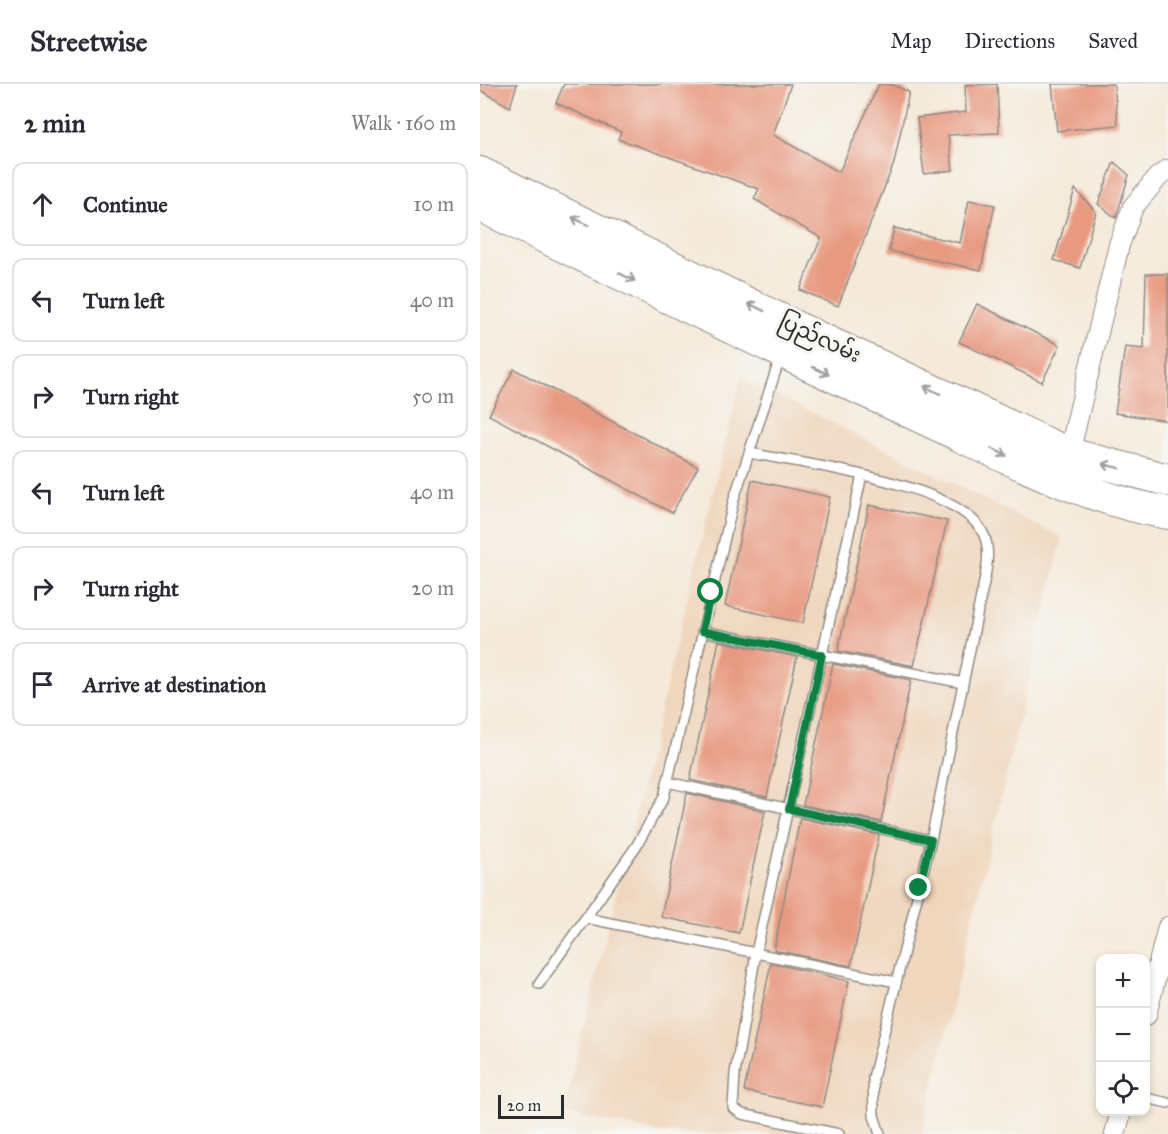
<!DOCTYPE html>
<meta charset="utf-8">
<style>
:root{--surface:#fff;--page:#f7f7f7;--text:#2b2b33;--muted:#7c7c81;--line:#e1e1e2}
body{margin:0;font-family:"IM FELL Great Primer","Noto Sans Myanmar",serif;background:var(--page);color:var(--text)}
.controls{position:absolute;right:18px;bottom:18px;display:grid;overflow:hidden;border-radius:12px;box-shadow:0 3px 9px #0003}
.controls button{width:54px;height:54px;display:grid;place-items:center;padding:0;border:0;border-bottom:2px solid var(--line);background:var(--surface);color:var(--text);font:30px sans-serif}
.scale{position:absolute;left:18px;bottom:15px;width:66px;box-sizing:border-box;padding-left:6px;border:3px solid #2b2b2b;border-top:0;font-size:16px;line-height:21px;white-space:nowrap;color:#2b2b2b;-webkit-text-stroke:4px #f6f6f2;paint-order:stroke}
.stop{position:absolute;width:18px;height:18px;margin:-14px;border:4px solid #0b8043;border-radius:50%;background:#fff}
.stop.end{background:#0b8043;border-color:#fff;box-shadow:0 2px 6px #0008}
.list{margin:0;padding:0;list-style:none}
h2{display:flex;justify-content:space-between;align-items:center;height:78px;margin:0;padding:0 24px;font-size:26px}
h2 small{font-size:20px;font-weight:400;color:var(--muted)}
.list li{display:grid;grid-template-columns:39px 1fr auto;gap:18px;align-items:center;box-sizing:border-box;height:84px;margin:0 12px 12px;padding:0 12px;border:2px solid var(--line);border-radius:12px}
.list b{display:block;font-size:22px;white-space:nowrap}
.list em{font-size:20px;font-style:normal;color:var(--muted)}
.icon{flex:none;width:33px;height:33px;fill:none;stroke:currentColor;stroke-width:2;stroke-linecap:round;stroke-linejoin:round}
.map{position:relative;flex:none;width:688px;height:1050px;overflow:hidden}
header{display:flex;align-items:center;gap:36px;box-sizing:border-box;height:84px;padding:0 30px;background:var(--surface);border-bottom:2px solid var(--line)}
header strong{font-size:28px}
nav{display:flex;gap:33px;margin-inline-start:auto;font-size:21px}
main{display:flex}
aside{flex:1;background:var(--surface)}
.map>svg:first-child{display:block}
</style>
<header>
<strong>Streetwise</strong>
<nav><a>Map</a><a>Directions</a><a>Saved</a></nav>
</header>
<main>
<aside>
<h2>2 min<small>Walk · 160 m</small></h2>
<ul class="list">
<li><svg class="icon" aria-label="ahead" viewBox="0 0 24 24"><path d="M12 20V5M6 11l6-6 6 6"/></svg><div><b>Continue</b></div><em>10 m</em></li>
<li><svg class="icon" aria-label="left" viewBox="0 0 24 24"><path d="M17 20v-9H6M10 6l-5 5 5 5"/></svg><div><b>Turn left</b></div><em>40 m</em></li>
<li><svg class="icon" aria-label="right" viewBox="0 0 24 24"><path d="M7 20v-9h11M14 6l5 5-5 5"/></svg><div><b>Turn right</b></div><em>50 m</em></li>
<li><svg class="icon" aria-label="left" viewBox="0 0 24 24"><path d="M17 20v-9H6M10 6l-5 5 5 5"/></svg><div><b>Turn left</b></div><em>40 m</em></li>
<li><svg class="icon" aria-label="right" viewBox="0 0 24 24"><path d="M7 20v-9h11M14 6l5 5-5 5"/></svg><div><b>Turn right</b></div><em>20 m</em></li>
<li><svg class="icon" aria-label="arrive" viewBox="0 0 24 24"><path d="M6 21V4h12l-3 4 3 4H6"/></svg><div><b>Arrive at destination</b></div></li>
</ul>
</aside>
<div class="map">
<svg width="688" height="1050" viewBox="0 0 688 1050">
<rect width="100%" height="100%" fill="#f6f6f2"/>
<filter id="ink" filterUnits="userSpaceOnUse"><feTurbulence type="fractalNoise" baseFrequency=".0167" numOctaves="2"/><feDisplacementMap in="SourceGraphic" scale="12" xChannelSelector="R" yChannelSelector="G"/><feConvolveMatrix kernelMatrix="1 2 1 2 8 2 1 2 1" color-interpolation-filters="sRGB"/></filter>
<filter id="wash" filterUnits="userSpaceOnUse"><feTurbulence type="fractalNoise" baseFrequency=".008" numOctaves="4" result="noise"/><feDisplacementMap in="SourceGraphic" scale="24" xChannelSelector="R" yChannelSelector="G"/><feGaussianBlur stdDeviation="1.35" result="paint"/><feColorMatrix in="noise" values="0 0 0 0 0 0 0 0 0 0 0 0 0 0 0 0 0 1.4 0 .05"/><feComposite in="paint" operator="in"/></filter>
<g filter="url(#wash)">
<rect width="100%" height="100%" fill="#f5eada"/>
<path fill="#efd6bc" d="M261 293 582 454 442 1050H187L83 1029Z"/>
<g id="blocks">
<path fill="#e89a81" d="M0 0H37L30 23 0 6Z
M84 0H311L293 51 359 88 399 0H411L429 8 414 79 358 222 320 206 341 154 274 115 279 105 138 55 141 48 76 19Z
M517 0 519 49 468 51 473 86 444 90 437 34 486 28 485 1Z
M572 0H634L638 41 577 47Z
M634 78 649 91 636 134 618 120Z
M595 105 616 128 600 184 574 176Z
M489 116 515 121 501 186 409 167 414 144 480 159Z
M666 190H688V337L635 329 645 263 664 265Z
M497 220 580 261 562 298 479 258Z
M34 285 218 383 192 429 9 331Z
M272 396 350 413 323 539 245 522Z
M389 421 467 437 434 582 358 567Z
M239 557 317 573 287 713 210 696Z
M353 580 431 596 401 738 323 721Z
M207 709 285 727 259 849 181 833Z
M320 734 399 751 371 882 294 866Z
M291 879 369 897 342 1023 264 1007Z"/>
</g>
</g>
<g filter="url(#ink)">
<use href="#blocks" fill-opacity="0" stroke="#908a82" stroke-width="1.5"/>
<g fill="none" stroke-linecap="round" stroke-linejoin="round">
<defs>
<path id="service" d="M270 369C323 380 478 399 503 449 513 468 504 497 500 517L451 756 393 994 394 1032 400 1050
M222 547 483 599
M187 698 451 756
M106 834 416 898
M59 900 157 761 184 713 254 415 300 274
M666 1014 688 1019
M359 1050 262 1030 253 1024 255 989 276 869 382 391"/>
<path id="minor" d="M589 370 639 161 653 123 678 93 688 86
M666 931 688 843
M635 1050 641 1028"/>
<path id="trunk" d="M0 89 313 242 589 370 688 396
M0 121C146 193 291 264 439 332 519 369 600 414 688 429"/>
</defs>
<use href="#service" stroke="#908a82" stroke-width="12"/>
<use href="#minor" stroke="#908a82" stroke-width="22"/>
<use href="#trunk" stroke="#908a82" stroke-width="34"/>
<use href="#service" stroke="#fff" stroke-width="9"/>
<use href="#minor" stroke="#fff" stroke-width="20"/>
<use href="#trunk" stroke="#fff" stroke-width="32"/>
</g>
<defs><path id="oneway-shaft" d="M-6 0H5M1.5-3L5.5 0L1.5 3" fill="none" stroke-width="1.6" stroke-linecap="round" stroke-linejoin="round" transform="scale(1.5)"/></defs>
<g stroke="#a0a0a0">
<use href="#oneway-shaft" transform="translate(100 137) rotate(-154)"/>
<use href="#oneway-shaft" transform="translate(147 193) rotate(26)"/>
<use href="#oneway-shaft" transform="translate(276 223) rotate(-154)"/>
<use href="#oneway-shaft" transform="translate(341 287) rotate(25)"/>
<use href="#oneway-shaft" transform="translate(452 306) rotate(-155)"/>
<use href="#oneway-shaft" transform="translate(519 368) rotate(25)"/>
<use href="#oneway-shaft" transform="translate(631 382) rotate(-165)"/>
</g>
</g>
<g fill="none" stroke-linecap="round" stroke-linejoin="round" filter="url(#ink)">
<path stroke="#0b8043" stroke-width="8" d="M231 508 222 547 342 571 309 725 451 756 439 804"/>
</g>
<g text-anchor="middle" stroke-width="6" stroke-linejoin="round" paint-order="stroke">
<g font-size="21" fill="#2b2b2b" stroke="#f6f6f2">
<text transform="translate(340 254) rotate(25)" y="7">ပြည်လမ်း</text>
</g>
</g>
</svg>
<div class="controls">
<button>+</button>
<button>−</button>
<button><svg class="icon" aria-label="locate" viewBox="0 0 24 24"><circle cx="12" cy="12" r="6"/><path d="M12 2v4M12 18v4M2 12h4M18 12h4"/></svg></button>
</div>
<div class="scale">20 m</div>
<div class="stop" style="left:231px;top:508px"></div>
<div class="stop end" style="left:439px;top:804px"></div>
</div>
</main>
